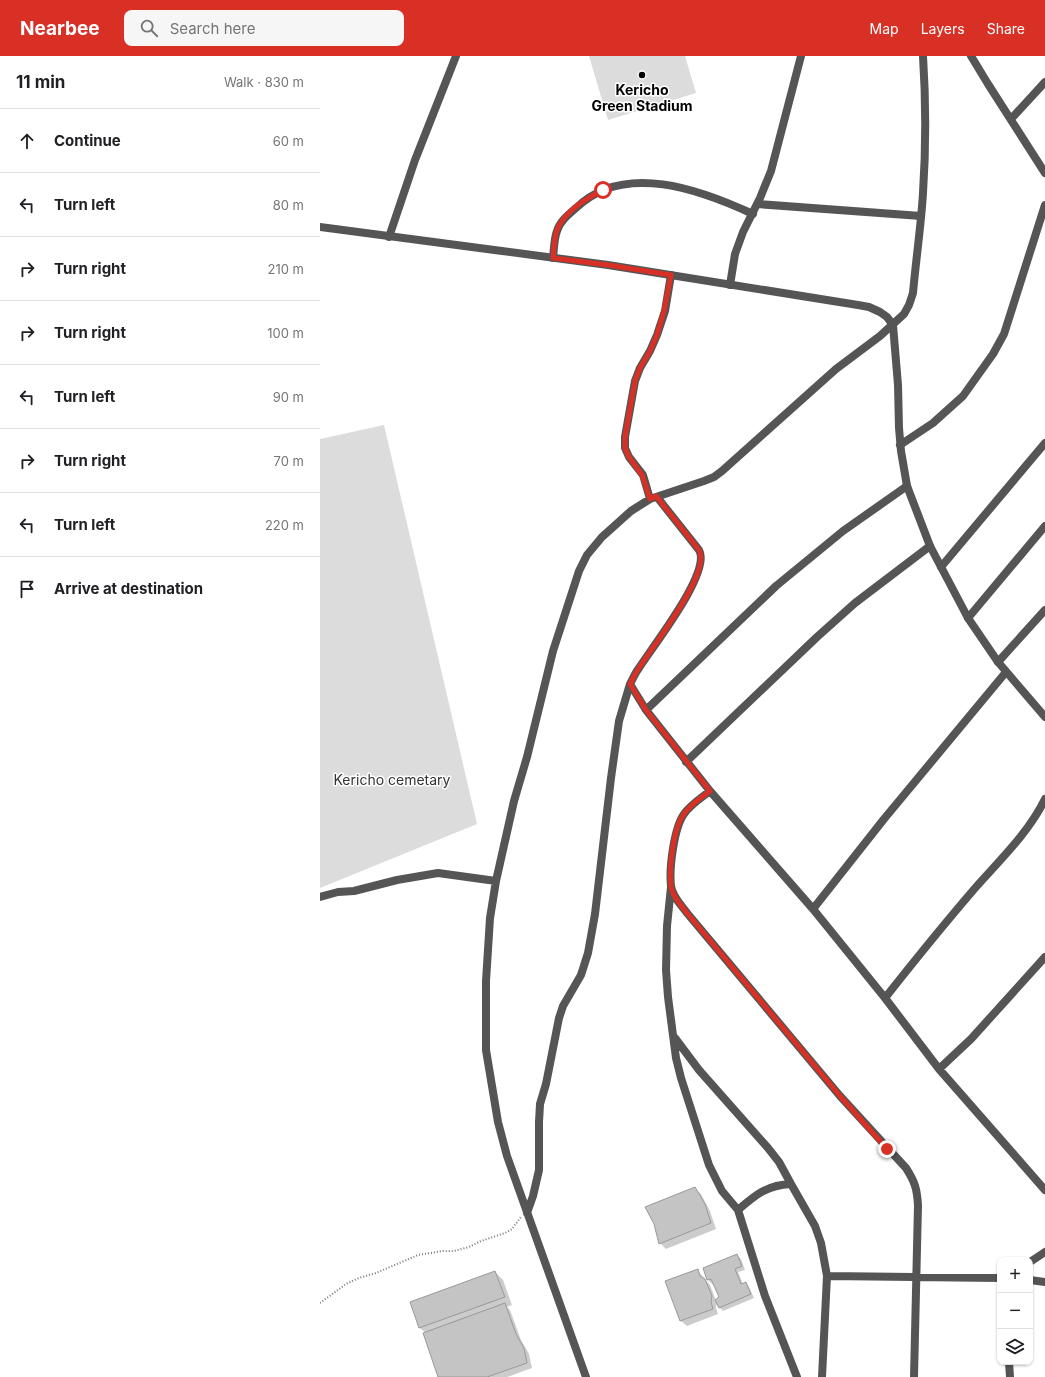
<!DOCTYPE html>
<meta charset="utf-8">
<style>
:root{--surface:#fff;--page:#f6f6f6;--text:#202124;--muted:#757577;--line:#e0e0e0;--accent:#d93025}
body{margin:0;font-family:Inter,sans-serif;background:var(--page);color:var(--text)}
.controls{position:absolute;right:12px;bottom:12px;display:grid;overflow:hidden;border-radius:8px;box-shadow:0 1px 3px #0004}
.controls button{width:36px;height:36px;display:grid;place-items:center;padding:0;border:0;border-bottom:1px solid var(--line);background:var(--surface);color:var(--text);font:20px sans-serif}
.stop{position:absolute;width:12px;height:12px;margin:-9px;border:3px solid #d93025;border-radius:50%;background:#fff}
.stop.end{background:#d93025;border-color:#fff;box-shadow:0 1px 4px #0008}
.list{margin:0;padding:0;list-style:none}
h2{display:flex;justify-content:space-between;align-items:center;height:52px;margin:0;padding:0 16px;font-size:17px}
h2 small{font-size:13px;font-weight:400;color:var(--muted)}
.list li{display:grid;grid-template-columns:26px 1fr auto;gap:12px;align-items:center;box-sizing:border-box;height:64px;padding:0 16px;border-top:1px solid var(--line)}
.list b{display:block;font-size:15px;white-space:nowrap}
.list em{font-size:13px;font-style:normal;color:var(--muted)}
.icon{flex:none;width:22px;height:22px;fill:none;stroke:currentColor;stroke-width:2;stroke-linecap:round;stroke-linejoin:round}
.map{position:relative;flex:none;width:725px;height:1321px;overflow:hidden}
header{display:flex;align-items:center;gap:24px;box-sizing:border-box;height:56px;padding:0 20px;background:var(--accent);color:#fff}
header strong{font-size:19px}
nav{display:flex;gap:22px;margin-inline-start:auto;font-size:14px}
.search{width:280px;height:36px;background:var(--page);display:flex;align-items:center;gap:10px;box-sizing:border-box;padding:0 14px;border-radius:8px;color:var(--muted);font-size:15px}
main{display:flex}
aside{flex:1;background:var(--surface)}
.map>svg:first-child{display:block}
</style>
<header>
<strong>Nearbee</strong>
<div class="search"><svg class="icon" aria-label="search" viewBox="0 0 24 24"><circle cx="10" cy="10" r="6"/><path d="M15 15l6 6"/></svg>Search here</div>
<nav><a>Map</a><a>Layers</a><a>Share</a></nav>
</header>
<main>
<aside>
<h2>11 min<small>Walk · 830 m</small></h2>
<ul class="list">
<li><svg class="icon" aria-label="ahead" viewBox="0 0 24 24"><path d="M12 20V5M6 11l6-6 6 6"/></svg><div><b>Continue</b></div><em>60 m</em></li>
<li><svg class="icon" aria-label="left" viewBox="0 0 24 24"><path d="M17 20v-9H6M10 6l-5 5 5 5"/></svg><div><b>Turn left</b></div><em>80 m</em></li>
<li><svg class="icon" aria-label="right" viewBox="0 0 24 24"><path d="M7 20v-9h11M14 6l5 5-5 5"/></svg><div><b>Turn right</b></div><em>210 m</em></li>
<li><svg class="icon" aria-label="right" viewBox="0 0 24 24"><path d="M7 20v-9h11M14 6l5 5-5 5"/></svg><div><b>Turn right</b></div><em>100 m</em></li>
<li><svg class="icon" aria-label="left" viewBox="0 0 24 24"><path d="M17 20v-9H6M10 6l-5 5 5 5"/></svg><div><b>Turn left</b></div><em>90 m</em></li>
<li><svg class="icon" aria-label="right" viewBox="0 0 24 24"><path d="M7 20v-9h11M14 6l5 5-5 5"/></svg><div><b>Turn right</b></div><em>70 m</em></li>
<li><svg class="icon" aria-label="left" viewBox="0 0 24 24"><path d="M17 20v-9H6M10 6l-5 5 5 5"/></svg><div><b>Turn left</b></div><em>220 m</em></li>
<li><svg class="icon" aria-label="arrive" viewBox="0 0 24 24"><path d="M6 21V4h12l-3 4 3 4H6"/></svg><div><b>Arrive at destination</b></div></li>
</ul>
</aside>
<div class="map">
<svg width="725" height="1321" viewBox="0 0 725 1321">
<rect width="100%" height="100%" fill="#fff"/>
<path fill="#dcdcdc" d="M269 0H365L376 37 288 64Z
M64 369 157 768 0 832V383Z"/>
<path fill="#0003" d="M375 1133 381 1138 390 1155 396 1173 346 1193 340 1187Z
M417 1199 421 1203 425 1214 418 1216 423 1228 425 1227 429 1231 434 1242 403 1255 399 1251 397 1245 396 1252 398 1258 367 1270 361 1265 347 1226 377 1214 390 1229 396 1245 400 1241 394 1227 392 1228 388 1224 384 1213Z
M175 1216 183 1224 192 1249 187 1251 190 1254 201 1284 209 1298 212 1312 187 1321H119L106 1277 100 1272 91 1246Z"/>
<path fill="#c4c4c4" stroke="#999" d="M375 1131 385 1148 391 1167 339 1188 334 1168 325 1151Z
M417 1198 422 1210 415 1213 421 1228 426 1226 431 1238 399 1252 395 1244 399 1241 391 1223 387 1224 383 1212Z
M378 1213 380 1220 385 1223 392 1240 391 1246 393 1253 360 1265 345 1225Z
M175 1215 185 1241 99 1272 90 1246Z
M185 1247 196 1278 204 1292 207 1307 167 1321H118L103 1277Z"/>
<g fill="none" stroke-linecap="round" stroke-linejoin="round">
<path stroke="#777" stroke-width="2" stroke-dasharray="1 2" stroke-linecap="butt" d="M0 1247 26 1228 39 1222 56 1217 98 1199 123 1195H134L149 1191 161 1185 185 1177 192 1173 201 1161"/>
<path stroke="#555" stroke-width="8" d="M651 0 668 28 725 117
M691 63 725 26
M437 148 601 160
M69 181 95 104 136 0
M233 202C234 193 234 183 237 175 240 165 249 158 256 152 304 105 381 134 433 158
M410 229 415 198 423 176 440 142 451 115 481 0
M580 389 613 367 643 340 673 298 684 278 725 149
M337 441 379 494C392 516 332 591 319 612 315 617 313 623 310 628L326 654 390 735
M330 443 323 419 309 401 305 392V381L315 325 320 312 330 295 337 279 345 255 351 219
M621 511 725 387
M648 562 725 470
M678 606 725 554
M326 654 456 530 523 475 587 430
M366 706 497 581 535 547 610 490
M351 831 347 870 346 914 348 941 356 1002 361 1022 389 1109 402 1135 418 1154
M0 841 18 836 34 835 77 824 118 817 176 825
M493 853 564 763 686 616
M565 942C595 904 625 867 656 831 680 804 709 776 725 743
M355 982 379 1014 448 1092 459 1106 471 1128
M619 1013 651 983 725 901
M207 1157 213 1140 219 1114V1066L220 1048 226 1028 239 962 243 950 261 919 268 897 275 858 291 722 299 665 310 628
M710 1206 725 1196
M507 1220 680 1222
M710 1224 725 1226
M689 1306 690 1321
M266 1321 187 1100 178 1066 166 994V925L170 862 176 825 194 745 207 701 233 595 259 515 267 499 282 481 311 455 330 443 384 425 394 421 402 415 516 313 560 280 584 258 589 249 593 237C596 203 601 170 603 137 606 91 606 46 603 0
M477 1321 445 1240 418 1154C435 1139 447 1129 471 1128L495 1170 501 1187 507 1220 502 1321
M594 1321 598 1149C597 1133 595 1126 586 1112L520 1040 367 857C361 849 352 840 351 830 349 812 354 772 364 758 370 749 381 742 390 735L493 853 565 942 619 1013 725 1134"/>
<path stroke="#555" stroke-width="8" d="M0 171 288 209 538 249 549 251 560 256 567 261 573 269 578 329 579 372 581 395 587 430 610 490 648 562 678 606 725 661"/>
</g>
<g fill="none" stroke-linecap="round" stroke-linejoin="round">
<path stroke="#d93025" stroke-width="5" d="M283 134C267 142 244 156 237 174 234 183 234 193 233 202L288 209 351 219 344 255 337 279 330 295 320 312 315 325 305 381V392L309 401 322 419 330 443 336 440 379 494C392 516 332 591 319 612 315 617 313 623 310 628L326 654 390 735C381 742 370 749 364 758 353 772 349 812 351 830 352 840 361 849 367 857L520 1040 567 1093"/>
</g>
<circle fill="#000" stroke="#fff" stroke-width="1.5" cx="322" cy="19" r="4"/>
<g text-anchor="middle" stroke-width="3" stroke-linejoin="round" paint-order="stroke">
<g font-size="14" font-weight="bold" fill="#000" stroke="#fff">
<text x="322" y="39">Kericho<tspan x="322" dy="16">Green Stadium</tspan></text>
</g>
<g font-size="14" fill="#333" stroke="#fff">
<text x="72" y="729">Kericho cemetary</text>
</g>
</g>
</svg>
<div class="controls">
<button>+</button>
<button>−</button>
<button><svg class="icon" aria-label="layers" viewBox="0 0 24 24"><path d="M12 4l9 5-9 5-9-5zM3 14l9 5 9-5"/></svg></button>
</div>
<div class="stop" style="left:283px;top:134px"></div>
<div class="stop end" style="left:567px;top:1093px"></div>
</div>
</main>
